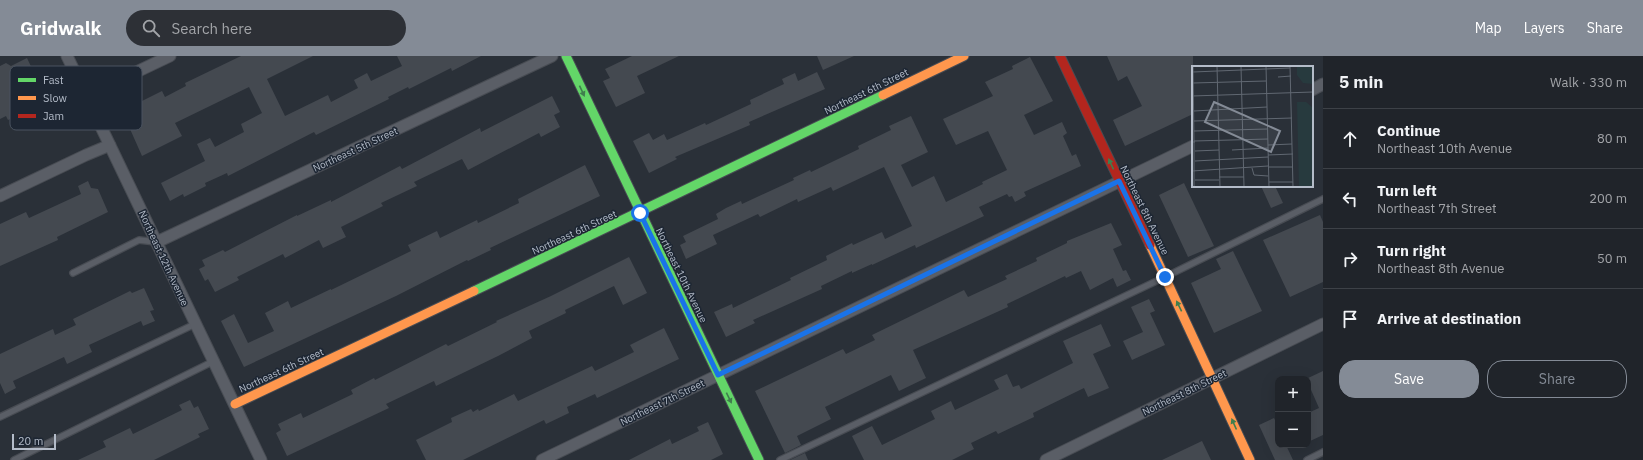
<!DOCTYPE html>
<meta charset="utf-8">
<style>
:root{--surface:#20242a;--page:#2d3036;--text:#f1f3f6;--muted:#a2a4a8;--line:#3d4147;--accent:#848b96}
body{margin:0;font-family:"IBM Plex Sans",sans-serif;background:var(--page);color:var(--text)}
.controls{position:absolute;right:12px;bottom:12px;display:grid;overflow:hidden;border-radius:8px;box-shadow:0 4px 16px #0002}
.controls button{width:36px;height:36px;display:grid;place-items:center;padding:0;border:0;border-bottom:1px solid var(--line);background:var(--surface);color:var(--text);font:20px sans-serif}
.scale{position:absolute;left:12px;bottom:10px;width:44px;box-sizing:border-box;padding-left:4px;border:2px solid #b4bcc9;border-top:0;font-size:11px;line-height:14px;white-space:nowrap;color:#b4bcc9;-webkit-text-stroke:3px #1d2633;paint-order:stroke}
.stop{position:absolute;width:12px;height:12px;margin:-9px;border:3px solid #1a73e8;border-radius:50%;background:#fff}
.stop.end{background:#1a73e8;border-color:#fff;box-shadow:0 1px 4px #0008}
.list{margin:0;padding:0;list-style:none}
h2{display:flex;justify-content:space-between;align-items:center;height:52px;margin:0;padding:0 16px;font-size:17px}
h2 small{font-size:13px;font-weight:400;color:var(--muted)}
.list li{display:grid;grid-template-columns:26px 1fr auto;gap:12px;align-items:center;box-sizing:border-box;height:60px;padding:0 16px;border-top:1px solid var(--line)}
.list b{display:block;font-size:15px;white-space:nowrap}
.list p{margin:0;font-size:13px;white-space:nowrap;color:var(--muted)}
.list em{font-size:13px;font-style:normal;color:var(--muted)}
.actions{display:flex;gap:8px;padding:12px 16px}
.actions a{flex:1;padding:9px 0;border:1px solid var(--accent);border-radius:16px;text-align:center;font-size:14px;color:var(--accent)}
.actions .main{background:var(--accent);color:#fff}
.icon{flex:none;width:22px;height:22px;fill:none;stroke:currentColor;stroke-width:2;stroke-linecap:round;stroke-linejoin:round}
.map{position:relative;flex:none;width:1323px;height:404px;overflow:hidden}
header{display:flex;align-items:center;gap:24px;box-sizing:border-box;height:56px;padding:0 20px;background:var(--accent);color:#fff}
header strong{font-size:19px}
nav{display:flex;gap:22px;margin-inline-start:auto;font-size:14px}
.search{width:280px;height:36px;background:var(--page);display:flex;align-items:center;gap:10px;box-sizing:border-box;padding:0 14px;border-radius:22px;color:var(--muted);font-size:15px}
main{display:flex}
aside{flex:1;background:var(--surface)}
.map>svg:first-child{display:block}
</style>
<header>
<strong>Gridwalk</strong>
<div class="search"><svg class="icon" aria-label="search" viewBox="0 0 24 24"><circle cx="10" cy="10" r="6"/><path d="M15 15l6 6"/></svg>Search here</div>
<nav><a>Map</a><a>Layers</a><a>Share</a></nav>
</header>
<main>
<div class="map">
<svg width="1323" height="404" viewBox="0 0 1323 404">
<rect width="100%" height="100%" fill="#2a3038"/>
<path fill="#444950" d="M241 0H313L267 23 285 60 328 39 331 46 358 32 354 24 367 17 371 25 402 10 397 0H481L452 15 451 12 409 33 408 31 388 41 389 43 316 79 314 76 228 120 227 117 205 127 206 130 184 141 183 138 170 145 161 127 205 105 197 88 210 82 215 91 244 76 241 68 262 57 249 31 175 67 182 80 142 100 122 55 162 35 165 41 186 30 185 27Z
M632 0H679L637 20 645 37 616 51 603 25 610 22 605 13Z
M817 0H854L823 14Z
M1107 0H1193V58L1125 90 1113 64 1142 50 1127 20 1118 25Z
M1030 1 1053 45 1024 59 1034 79 1062 66 1067 77 1063 80 1072 100 1076 98 1081 110 1024 136 1026 140 1015 146 1012 140 1009 141 1007 138 979 151 984 160 916 192 915 189 872 209V208L852 217V215L821 230 822 233 753 264 755 267 726 281 714 256 732 248 733 252 791 224 790 222 827 204 826 200 852 187 853 189 882 176 885 183 912 170 884 111 833 135 831 131 798 146 797 143 760 161 758 158 713 179 717 188 686 203 680 189 686 186 683 180 718 163 716 158 726 152 741 145 742 148 794 124 793 122 810 114 811 116 859 93 858 90 891 74 889 70 911 60 928 96 901 109 912 131 934 120 946 146 983 128 982 126 1007 114 988 75 956 89 943 63 993 40 985 26 1013 13 1012 10Z
M27 2 35 19 40 16 48 32 44 34 47 41 29 49 31 53 8 64 6 60 0 63V10L6 7 11 10Z
M817 16 825 33 749 66 750 69 675 101 677 103 649 117 633 85 649 77 653 84 664 78 667 84 705 67 706 69 751 48 750 44 784 28 782 23 795 17 798 25Z
M552 40 560 56 554 59 560 71 541 81 539 77 468 114 462 103 414 126 417 130 381 147 383 150 341 171 346 181 323 192 319 184 285 202 283 198 237 221 239 224 215 236 208 223 205 225 199 213 205 210 202 204 223 194 225 196 297 159V160L331 144V146L400 110 402 113 480 72 481 76Z
M585 109 600 140 490 192 491 194 468 205 467 204 396 240 244 311 221 265 234 258 248 287 274 275 265 257 288 245 291 252 331 233V234L411 195 408 189 437 175 440 182 477 164 478 167 519 147 518 143Z
M88 125 91 132 98 133 108 156 57 181 58 184 0 210V168L26 156 29 162 81 138 78 130Z
M1184 127 1214 190 1188 201 1159 139Z
M1261 130H1275L1283 147 1271 152Z
M1320 159 1323 166V226L1290 241 1263 184Z
M1111 167 1122 189 1113 193 1123 215 1126 214 1131 224 1117 231 1113 222 1090 234 1081 215 1066 222 1065 220 1007 248 1008 251 913 294 926 322 899 335 891 319 825 351 831 363 797 380 801 389 785 397 755 335 843 293 846 298 875 284 872 279 964 234 968 241 1007 223 1005 220 1037 205 1036 202 1067 187V185Z
M1233 195 1262 255 1214 277 1191 227 1221 213 1216 203Z
M629 201 647 237 623 249 614 230 565 254 566 257 529 275 532 282 498 300 436 330 434 325 386 348 389 352 287 400 276 377 281 374 278 368 301 357 303 362 353 338 351 334 374 322 375 324 446 288 448 290 497 266 496 265 551 240Z
M144 232 154 254 150 255 155 265 143 270 141 265 89 289 92 296 67 308 64 301 13 325 16 332 5 338 0 327V298L53 273 55 279 76 269 73 263 130 235 132 237Z
M1149 243 1155 255 1150 257 1165 289 1132 304 1123 285 1143 276 1131 251Z
M1101 268 1111 290 1093 298 1109 332 1088 341 1084 332 1033 357 1034 361 998 378 996 375 971 387 974 393 952 404H864L852 380 872 370 882 389 935 363 931 355 951 345 955 354 999 333 994 324 1007 318 1013 331 1019 329 1021 333 1073 307 1063 285Z
M664 272 679 303 597 342 595 338 567 351 569 357 546 368 544 364 463 404H426L416 384 452 366 451 362 471 353 473 356 478 353 479 355 514 338 518 345 592 310 595 315 634 296 630 289Z
M1323 315V379L1308 386V357L1319 352 1308 327V323H1306Z
M190 344 194 352 198 350 209 373 198 378 200 381 154 404H78L106 391 103 385 130 372 133 378 182 354 179 349Z
M1274 362 1278 370V389H1286L1293 404H1275L1259 369Z
M708 366 723 398 711 404H629L670 383 672 388 699 375 697 371Z
M1202 385 1211 404H1162Z
M805 397 808 404H790Z"/>
<g fill="none" stroke-linecap="round" stroke-linejoin="round">
<defs>
<path id="lane" d="M73 217 139 184 156 186
M0 361 195 268
M14 404 214 305
M780 404 1165 221 1323 143
M1307 404 1323 396"/>
<path id="street" d="M67 0 261 404
M1312 34 1323 28
M86 40 170 0
M0 140 86 99 110 89
M157 186 552 0
M542 404 1193 90
M1046 404 1323 268"/>
<path id="fast" d="M566 0 759 404
M474 235 883 39"/>
<path id="slow" d="M883 39 964 0
M1150 189 1250 404
M235 348 474 235"/>
<path id="jam" d="M1060 0 1150 189"/>
</defs>
<use href="#lane" stroke="#484c53" stroke-width="8"/>
<use href="#street" stroke="#484c53" stroke-width="13"/>
<use href="#fast" stroke="#484c53" stroke-width="11"/>
<use href="#slow" stroke="#484c53" stroke-width="11"/>
<use href="#jam" stroke="#484c53" stroke-width="11"/>
<use href="#lane" stroke="#5a5e66" stroke-width="5.5"/>
<use href="#street" stroke="#5a5e66" stroke-width="11"/>
<use href="#fast" stroke="#63d668" stroke-width="9"/>
<use href="#slow" stroke="#ff974d" stroke-width="9"/>
<use href="#jam" stroke="#b3261e" stroke-width="9"/>
</g>
<defs><path id="oneway-solid" d="M-6-.8H1V-3.2L6.5 0L1 3.2V.8H-6Z"/></defs>
<g fill="#407e4e">
<use href="#oneway-solid" transform="translate(582 35) rotate(65)"/>
<use href="#oneway-solid" transform="translate(1111 108) rotate(-115)"/>
<use href="#oneway-solid" transform="translate(1179 250) rotate(-116)"/>
<use href="#oneway-solid" transform="translate(729 342) rotate(64)"/>
<use href="#oneway-solid" transform="translate(1234 368) rotate(-114)"/>
</g>
<g fill="none" stroke-linecap="round" stroke-linejoin="round">
<path stroke="#1a73e8" stroke-width="5" d="M640 157 718 319 1119 125 1165 221"/>
</g>
<g text-anchor="middle" stroke-width="3" stroke-linejoin="round" paint-order="stroke">
<g font-size="10" fill="#b4bcc9" stroke="#1d2633">
<text transform="translate(866 35) rotate(-26)" y="4">Northeast 6th Street</text>
<text transform="translate(355 93) rotate(-25)" y="4">Northeast 5th Street</text>
<text transform="translate(1145 154) rotate(64)" y="4">Northeast 8th Avenue</text>
<text transform="translate(574 176) rotate(-25)" y="4">Northeast 6th Street</text>
<text transform="translate(164 202) rotate(65)" y="4">Northeast 12th Avenue</text>
<text transform="translate(682 219) rotate(64)" y="4">Northeast 10th Avenue</text>
<text transform="translate(281 314) rotate(-25)" y="4">Northeast 6th Street</text>
<text transform="translate(1184 336) rotate(-26)" y="4">Northeast 8th Street</text>
<text transform="translate(662 346) rotate(-26)" y="4">Northeast 7th Street</text>
</g>
</g>
<g transform="translate(1192 10)">
<rect width="121" height="121" fill="#2a3038"/>
<path d="M105 0H121V18L111 17 105 9ZM105 36H114L121 42V121H107Z" fill="#273a3e"/>
<path fill="none" stroke="#616872" stroke-width="1" d="M1 0 2 77M25 0 28 121M49 0 52 121M74 0 77 121M98 0 101 121M1 6 98 2M86 11 99 10M1 17 74 15M0 30 121 26M2 45 75 41M2 55 100 52M2 65 75 63M2 75 76 73M76 79 100 78M40 84 76 82M3 85 27 84M76 89 101 88M3 95 76 91M76 101H101M60 102 62 109 76 110M0 105 76 100M27 111H52M3 114H27M77 116H101M2 121V75"/>
<path fill="#848b96" fill-opacity="0.15" stroke="#848b96" stroke-width="2" d="M22 36 88 65 79 86 13 56Z"/>
<rect width="121" height="121" fill="none" stroke="#b4bcc9" stroke-width="2"/>
</g>
<rect x="10" y="10" width="132" height="64" rx="6" fill="#1d2633" stroke="#4a5360" stroke-width="1"/>
<rect x="18" y="22" width="18" height="4" fill="#63d668"/>
<rect x="18" y="40" width="18" height="4" fill="#ff974d"/>
<rect x="18" y="58" width="18" height="4" fill="#b3261e"/>
<g font-size="11" fill="#b4bcc9">
<text x="43" y="28">Fast</text>
<text x="43" y="46">Slow</text>
<text x="43" y="64">Jam</text>
</g>
</svg>
<div class="controls">
<button>+</button>
<button>−</button>
</div>
<div class="scale">20 m</div>
<div class="stop" style="left:640px;top:157px"></div>
<div class="stop end" style="left:1165px;top:221px"></div>
</div>
<aside>
<h2>5 min<small>Walk · 330 m</small></h2>
<ul class="list">
<li><svg class="icon" aria-label="ahead" viewBox="0 0 24 24"><path d="M12 20V5M6 11l6-6 6 6"/></svg><div><b>Continue</b><p>Northeast 10th Avenue</p></div><em>80 m</em></li>
<li><svg class="icon" aria-label="left" viewBox="0 0 24 24"><path d="M17 20v-9H6M10 6l-5 5 5 5"/></svg><div><b>Turn left</b><p>Northeast 7th Street</p></div><em>200 m</em></li>
<li><svg class="icon" aria-label="right" viewBox="0 0 24 24"><path d="M7 20v-9h11M14 6l5 5-5 5"/></svg><div><b>Turn right</b><p>Northeast 8th Avenue</p></div><em>50 m</em></li>
<li><svg class="icon" aria-label="arrive" viewBox="0 0 24 24"><path d="M6 21V4h12l-3 4 3 4H6"/></svg><div><b>Arrive at destination</b></div></li>
</ul>
<div class="actions"><a class="main">Save</a><a>Share</a></div>
</aside>
</main>
